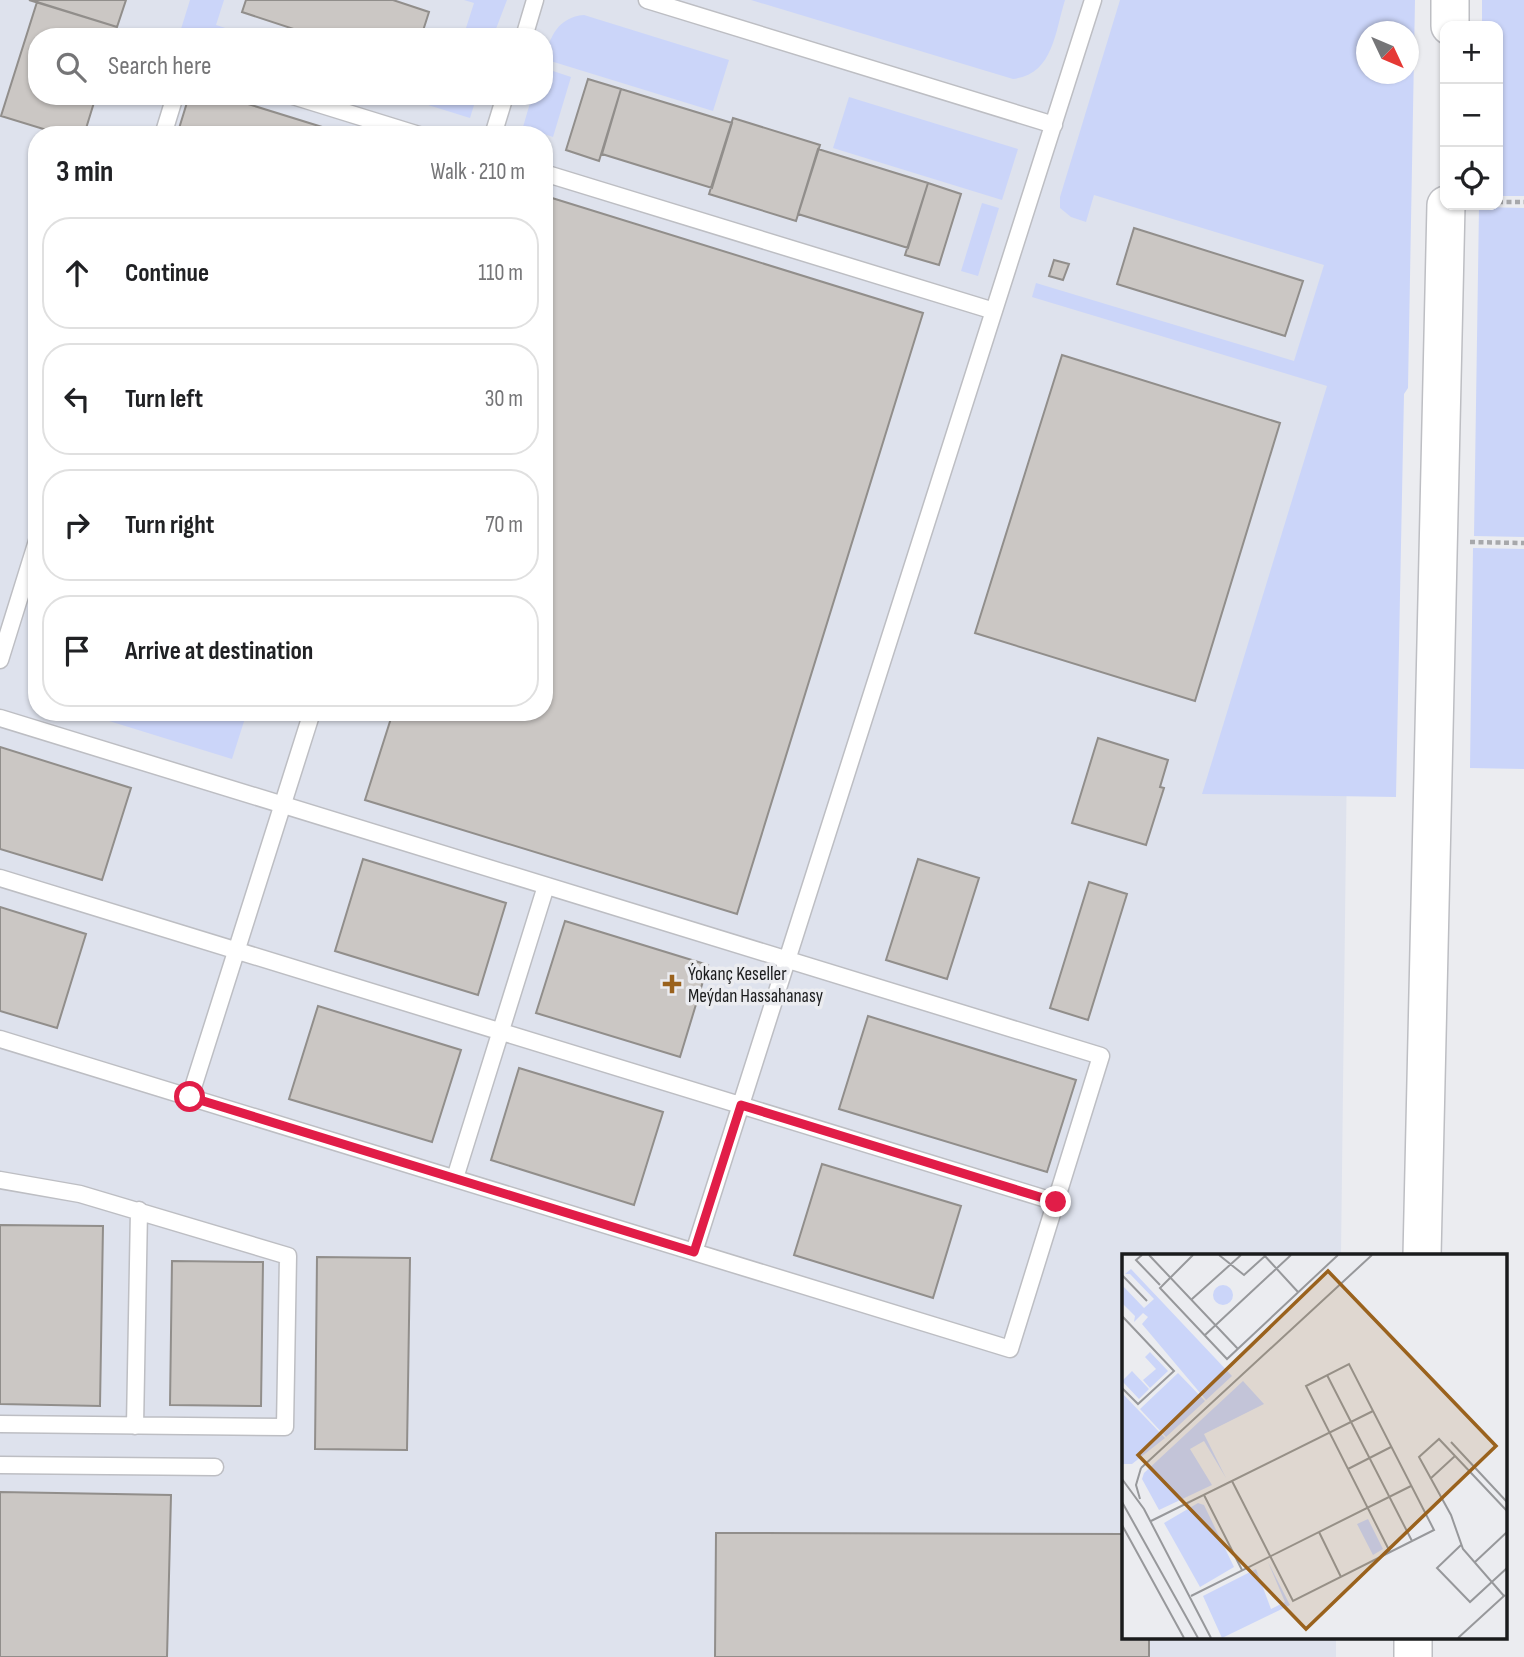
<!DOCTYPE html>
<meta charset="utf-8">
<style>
:root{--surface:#fff;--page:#f2f2f2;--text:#202124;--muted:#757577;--line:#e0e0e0}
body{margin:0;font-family:"Sofia Sans Condensed",sans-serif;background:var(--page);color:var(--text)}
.controls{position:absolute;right:21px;top:21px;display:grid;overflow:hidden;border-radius:14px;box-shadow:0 2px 5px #0004}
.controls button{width:63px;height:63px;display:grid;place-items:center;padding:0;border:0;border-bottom:2px solid var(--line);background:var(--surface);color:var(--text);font:35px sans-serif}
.compass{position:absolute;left:1356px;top:21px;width:63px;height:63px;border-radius:50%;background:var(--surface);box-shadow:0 2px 5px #0004;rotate:134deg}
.stop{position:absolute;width:21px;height:21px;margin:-16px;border:5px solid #e11d48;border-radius:50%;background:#fff}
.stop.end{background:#e11d48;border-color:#fff;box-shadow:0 2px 7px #0008}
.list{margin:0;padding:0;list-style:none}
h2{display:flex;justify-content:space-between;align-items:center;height:91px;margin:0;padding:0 28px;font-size:30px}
h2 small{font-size:23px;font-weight:400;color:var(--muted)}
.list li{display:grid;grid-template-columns:46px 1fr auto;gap:21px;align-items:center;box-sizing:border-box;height:112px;margin:0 14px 14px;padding:0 14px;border:2px solid var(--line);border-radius:28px}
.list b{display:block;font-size:26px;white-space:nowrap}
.list em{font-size:23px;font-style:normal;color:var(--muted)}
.icon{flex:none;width:38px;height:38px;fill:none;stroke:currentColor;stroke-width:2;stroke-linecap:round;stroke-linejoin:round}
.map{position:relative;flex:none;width:1524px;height:1657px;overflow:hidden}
.search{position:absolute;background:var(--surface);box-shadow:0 2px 5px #0004;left:28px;top:28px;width:525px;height:77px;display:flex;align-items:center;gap:18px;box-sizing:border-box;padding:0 24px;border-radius:28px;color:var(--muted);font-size:26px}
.panel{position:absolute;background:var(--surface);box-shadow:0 2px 5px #0004;left:28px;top:126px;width:525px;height:595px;border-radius:28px}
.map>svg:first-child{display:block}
</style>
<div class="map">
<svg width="1524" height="1657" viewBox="0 0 1524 1657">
<rect width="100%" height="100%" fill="#ebecf0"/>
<path fill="#dee2ed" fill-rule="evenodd" d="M0 0H1356L1341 1256H1123V1638H1336V1657H0ZM37 37H544V96H37ZM37 135H544V712H37Z"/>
<path fill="#cbd5f9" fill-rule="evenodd" d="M190 0H224L216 25 253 37H205L181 29Z
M464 0H507L494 34 466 28 474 3Z
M751 0H1065C1055 32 1053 75 1013 79Z
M1120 0H1415L1408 388 1404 394 1396 797 1202 794 1327 386 1032 297 1036 283 1294 361 1324 265 1094 195 1086 222 1071 217 1060 208V197ZM1366 32H1408V74H1366Z
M1482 0H1524V196H1498V26H1482Z
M584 15 729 60 713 111 544 59C550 37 558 17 584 15Z
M544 68 571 77 553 137 523 127 532 96H544Z
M399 96H446L474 105 470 118Z
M849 97 1018 149 1002 200 833 148Z
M982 203 999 208 978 276 961 271Z
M1479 207 1524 208V537L1474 536Z
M1473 548 1524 549V769L1470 768Z
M80 712H247L232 759Z"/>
<path fill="#cbc7c4" stroke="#918e8b" stroke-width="2" d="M29 0H126L117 27Z
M246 0H393L429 12 421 37H318L242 12Z
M37 2 117 27 115 37H37V96H96L84 135H63L1 116Z
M588 79 621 89 599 161 566 150Z
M621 89 732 123 712 188 602 154Z
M189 96H222L348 135H177Z
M733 118 820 145 796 221 709 194Z
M818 149 928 183 908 248 798 214Z
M928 183 961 194 939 265 905 255Z
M552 198 923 313 737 914 365 800 393 712H544V224Z
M1134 228 1303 281 1285 336 1117 284Z
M1054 260 1069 264 1063 280 1049 276Z
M1062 355 1280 423 1195 701 975 633Z
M1098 738 1168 760 1160 787 1164 788 1146 845 1072 823Z
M0 747 131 788 102 880 0 849Z
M363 859 506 903 478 995 335 951Z
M918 859 979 878 947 979 886 960Z
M1089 882 1127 894 1088 1020 1050 1008Z
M0 907 86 934 57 1028 0 1011Z
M565 921 708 965 680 1057 536 1013Z
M318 1006 461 1050 432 1142 289 1099Z
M868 1016 1076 1080 1047 1172 839 1109Z
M519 1068 663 1112 634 1205 491 1160Z
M822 1164 961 1206 933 1298 794 1255Z
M0 1225 103 1226 100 1406 0 1404Z
M317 1257 410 1258 407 1450 315 1449Z
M172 1261 263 1262 261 1406 170 1405Z
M0 1492 171 1495 167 1657H0Z
M716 1533 1123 1534V1638H1149V1657H715Z"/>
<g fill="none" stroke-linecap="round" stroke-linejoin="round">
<defs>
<path id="service" d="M647 0 1054 125
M524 37 535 0
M293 96 419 135
M163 135 175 96
M493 135 505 96
M544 173 994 311
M0 660 37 541
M0 718 1101 1056 1010 1349 0 1039
M0 878 1056 1202
M190 1097 312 712
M455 1178 546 886
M0 1180 80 1194 288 1256 285 1427 0 1424
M694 1252 1093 0
M135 1426 139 1210
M0 1465 215 1467"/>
<path id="tertiary" d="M1450 26V0
M1422 1256 1446 205
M1413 1657V1638"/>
</defs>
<use href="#service" stroke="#bdbec3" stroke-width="19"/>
<use href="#tertiary" stroke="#bdbec3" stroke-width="40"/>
<path stroke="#a7a8ab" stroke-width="4.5" stroke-dasharray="5 3.5" stroke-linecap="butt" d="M1498 202H1524
M1470 542 1524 543"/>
<use href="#service" stroke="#fff" stroke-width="16"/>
<use href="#tertiary" stroke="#fff" stroke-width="37"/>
</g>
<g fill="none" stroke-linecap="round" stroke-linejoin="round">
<path stroke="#e11d48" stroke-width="9" d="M190 1097 694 1252 741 1105 1056 1202"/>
</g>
<path fill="#9a621d" stroke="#ebecf0" stroke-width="2.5" d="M668.5 973.5h7v7h7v7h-7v7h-7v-7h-7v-7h7z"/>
<g text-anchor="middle" stroke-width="7" stroke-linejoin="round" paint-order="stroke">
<g font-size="19" fill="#1a1b1c" stroke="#ebecf0" text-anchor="start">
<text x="688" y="980">Ýokanç Keseller<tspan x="688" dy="22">Meýdan Hassahanasy</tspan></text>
</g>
</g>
<g transform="translate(1122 1254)">
<rect width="385" height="385" fill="#ebecf0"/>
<path d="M9 15 110 122 84 146 20 70 26 63 21 59 12 68 13 62 0 49V31L22 54 32 45 8 20H3ZM91 41a10 10 0 1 1 20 0a10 10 0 1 1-20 0ZM28 98 46 117 28 134 21 126 34 115 23 103ZM10 117 27 135 17 145 0 127ZM56 119 83 147 44 183 18 155ZM121 127 142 150 82 180 104 224 82 187 68 195 90 231 37 256 20 225 22 219ZM0 139 43 184 10 210H0ZM76 249 82 251 112 313 78 333 42 269ZM246 265 261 295 251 301 235 270ZM146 308 168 351 100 384 81 342 134 315 149 355 163 348Z" fill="#cbd5f9"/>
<path fill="none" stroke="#97989b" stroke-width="2" d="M20 1 14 6 38 31M27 1 116 95M71 1 38 34 105 105 216 1M97 1 122 21 143 2M142 1 176 38M0 21 25 47M70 45 119 1M0 62 52 117 16 150 0 134M83 81 169 1M205 121 290 287M329 188 385 248M19 214 250 1M226 215 269 193M0 225 22 255 89 384M308 225 333 202M110 227 171 347 312 276 227 110 184 132 268 298M82 241 120 316M18 245 14 231 19 214M0 248 76 384M29 267 251 157M0 271 62 384M197 278 219 323M339 291 315 314 348 348 385 314M353 308 385 278M69 342 289 232M382 342 341 295 329 261 297 203 317 185 385 257M336 384 383 341"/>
<path fill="#9a621d" fill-opacity="0.15" stroke="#9a621d" stroke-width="3.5" d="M206 17 374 192 184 375 16 201Z"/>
<rect width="385" height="385" fill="none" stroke="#1a1b1c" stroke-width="3.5"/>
</g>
</svg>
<div class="controls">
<button>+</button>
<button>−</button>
<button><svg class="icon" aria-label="locate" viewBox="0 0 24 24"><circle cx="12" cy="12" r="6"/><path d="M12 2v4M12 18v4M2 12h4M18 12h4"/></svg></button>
</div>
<svg class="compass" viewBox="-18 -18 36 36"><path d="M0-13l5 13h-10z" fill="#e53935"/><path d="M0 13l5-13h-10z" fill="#757577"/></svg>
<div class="stop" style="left:190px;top:1097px"></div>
<div class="stop end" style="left:1056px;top:1202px"></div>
<div class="search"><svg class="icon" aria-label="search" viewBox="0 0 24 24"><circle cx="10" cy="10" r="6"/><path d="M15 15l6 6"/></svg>Search here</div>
<section class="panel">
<h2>3 min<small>Walk · 210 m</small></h2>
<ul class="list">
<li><svg class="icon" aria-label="ahead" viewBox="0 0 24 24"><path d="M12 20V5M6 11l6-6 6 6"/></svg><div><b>Continue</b></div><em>110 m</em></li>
<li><svg class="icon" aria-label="left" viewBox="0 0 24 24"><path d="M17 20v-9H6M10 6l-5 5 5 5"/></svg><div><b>Turn left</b></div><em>30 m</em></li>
<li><svg class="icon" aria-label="right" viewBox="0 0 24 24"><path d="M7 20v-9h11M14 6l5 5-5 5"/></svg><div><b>Turn right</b></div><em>70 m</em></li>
<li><svg class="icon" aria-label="arrive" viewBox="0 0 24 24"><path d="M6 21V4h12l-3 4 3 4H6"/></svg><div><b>Arrive at destination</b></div></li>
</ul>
</section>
</div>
